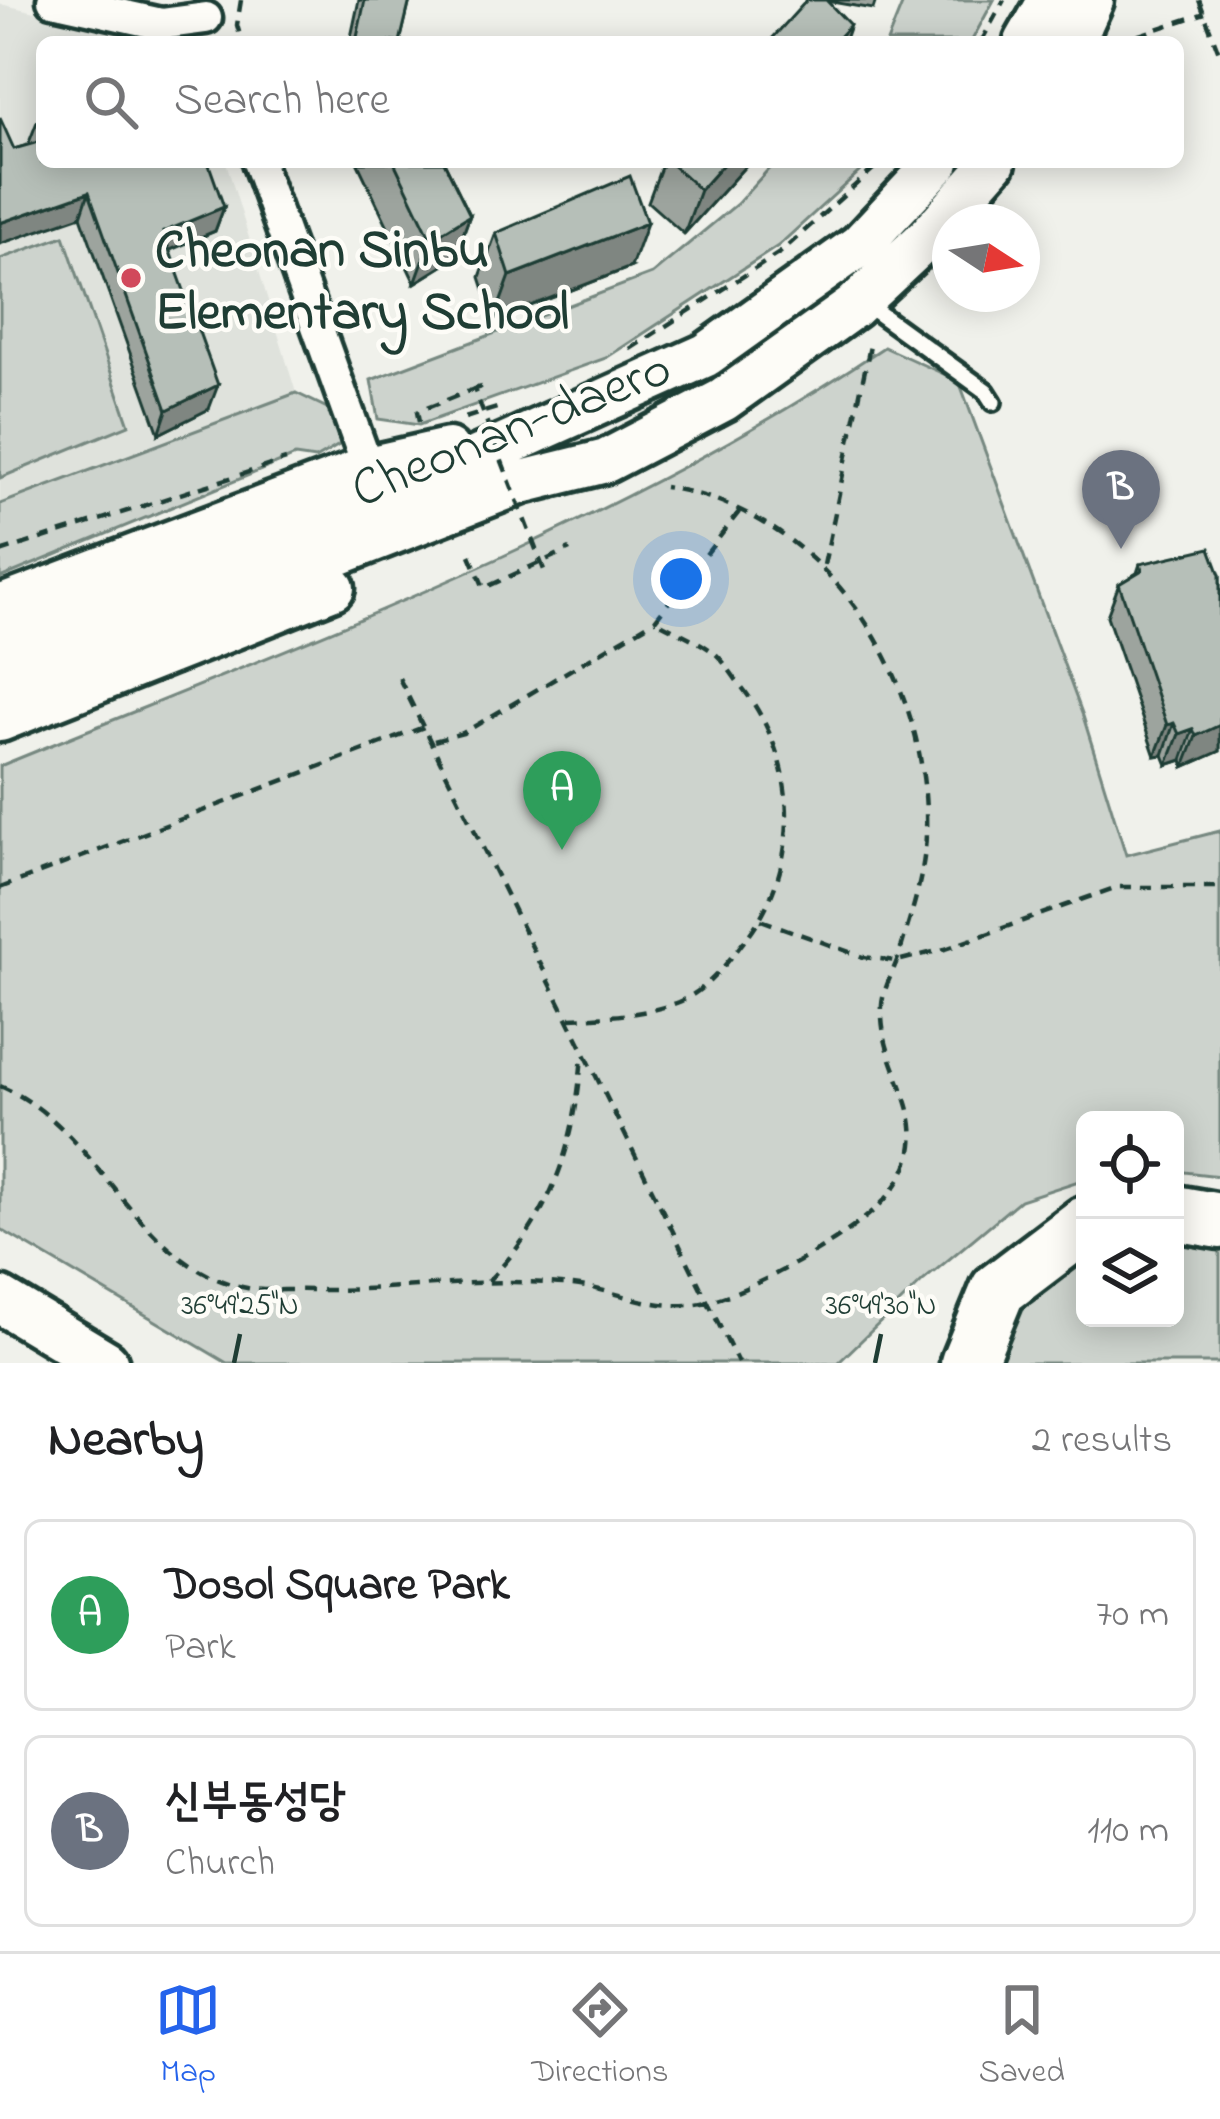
<!DOCTYPE html>
<meta charset="utf-8">
<style>
:root{--surface:#fff;--page:#f6f6f6;--text:#202124;--muted:#757577;--line:#e0e0e0;--accent:#2563eb}
body{margin:0;font-family:"Indie Flower","Poor Story",sans-serif;background:var(--page);color:var(--text)}
.controls{position:absolute;right:36px;bottom:36px;display:grid;overflow:hidden;border-radius:18px;box-shadow:0 6px 30px #0003}
.controls button{width:108px;height:108px;display:grid;place-items:center;padding:0;border:0;border-bottom:3px solid var(--line);background:var(--surface);color:var(--text);font:60px sans-serif}
.compass{position:absolute;left:932px;top:204px;width:108px;height:108px;border-radius:50%;background:var(--surface);box-shadow:0 6px 30px #0003;rotate:102deg}
.you{position:absolute;left:681px;top:579px;width:42px;height:42px;margin:-30px;border:9px solid #fff;border-radius:50%;background:#1a73e8;box-shadow:0 0 0 18px #1a73e833}
.badge{display:grid;place-items:center;width:78px;height:78px;border-radius:50%;background:var(--accent);color:#fff;font-size:39px;font-weight:700}
.pin{position:absolute;translate:-50% -99px;filter:drop-shadow(0 3px 6px #0008)}
.pin::after{content:'';position:absolute;top:63px;width:42px;height:36px;background:inherit;clip-path:polygon(0 0,100% 0,50% 100%)}
.list{margin:0;padding:0;list-style:none}
h2{display:flex;justify-content:space-between;align-items:center;height:156px;margin:0;padding:0 48px;font-size:51px}
h2 small{font-size:39px;font-weight:400;color:var(--muted)}
.list li{display:grid;grid-template-columns:78px 1fr auto;gap:36px;align-items:center;box-sizing:border-box;height:192px;margin:0 24px 24px;padding:0 24px;border:3px solid var(--line);border-radius:18px}
.list b{display:block;font-size:45px;white-space:nowrap}
.list p{margin:0;font-size:39px;white-space:nowrap;color:var(--muted)}
.list em{font-size:39px;font-style:normal;color:var(--muted)}
.icon{flex:none;width:66px;height:66px;fill:none;stroke:currentColor;stroke-width:2;stroke-linecap:round;stroke-linejoin:round}
.map{position:relative;flex:none;width:1220px;height:1363px;overflow:hidden}
.search{position:absolute;background:var(--surface);box-shadow:0 6px 30px #0003;left:36px;right:36px;top:36px;height:132px;display:flex;align-items:center;gap:30px;box-sizing:border-box;padding:0 42px;border-radius:18px;color:var(--muted);font-size:45px}
.sheet{height:588px;background:var(--surface)}
nav{display:flex;justify-content:space-around;align-items:center;box-sizing:border-box;height:168px;border-top:3px solid var(--line);background:var(--surface);font-size:33px;color:var(--muted)}
nav a{display:grid;justify-items:center;gap:6px}
nav .on{color:var(--accent)}
.map>svg:first-child{display:block}
</style>
<div class="map">
<svg width="1220" height="1363" viewBox="0 0 1220 1363">
<rect width="100%" height="100%" fill="#f0f1eb"/>
<filter id="ink" filterUnits="userSpaceOnUse"><feTurbulence type="fractalNoise" baseFrequency=".00833" numOctaves="2"/><feDisplacementMap in="SourceGraphic" scale="24" xChannelSelector="R" yChannelSelector="G"/><feConvolveMatrix kernelMatrix="1 2 1 2 8 2 1 2 1" color-interpolation-filters="sRGB"/></filter>
<g filter="url(#ink)">
<path fill="#dfe2dc" d="M0 4 168 42H42V162H226L296 393 0 504Z"/>
<path fill="#cdd3cd" stroke="#768880" stroke-width="3" d="M904 0H994L971 42H887Z
M775 162H870L778 246 606 358 419 425 378 419 371 380 652 274 737 204Z
M64 236 129 425 0 478V259Z
M884 347 959 381 1083 716 1126 855 1220 831V1176L1175 1171V1120H1085V1179L1020 1200 924 1280 838 1363H227L0 1229V766C302 642 612 530 884 347Z
M296 393 327 408 344 429 339 445 315 459 295 456 0 578V504Z
M1175 1236 1220 1245V1363H985L1013 1307 1085 1247V1318H1175Z"/>
<g fill="none" stroke-linecap="round" stroke-linejoin="round">
<defs>
<path id="lane" d="M863 302 986 391 993 402"/>
<path id="street" d="M53 0 161 24 206 18
M258 162 368 468"/>
<path id="secondary" d="M1026 42 1050 0
M1073 42 1092 0
M0 607 368 468 448 450
M0 650 370 506 706 355 860 245 938 162
M0 686 522 482 606 461 723 400 853 307 929 236 994 162
M0 720 333 588"/>
<path id="primary" d="M0 1300 105 1363"/>
<path id="highway" d="M1175 1213 1220 1221
M968 1363 998 1290 1085 1224"/>
</defs>
<use href="#lane" stroke="#1f3d34" stroke-width="24"/>
<use href="#street" stroke="#1f3d34" stroke-width="39"/>
<use href="#secondary" stroke="#1f3d34" stroke-width="51"/>
<use href="#primary" stroke="#1f3d34" stroke-width="54"/>
<use href="#highway" stroke="#1f3d34" stroke-width="63"/>
<path stroke="#1f3d34" stroke-width="4.5" stroke-dasharray="12 9" stroke-linecap="butt" d="M241 0 237 25 242 42
M1199 0 1220 55
M981 42 1004 0
M1118 42 1205 13
M630 349 781 252 881 162
M465 418 500 407
M419 422 417 412 474 389
M0 552 286 460
M470 555 484 588 570 549
M824 565 871 341
M399 678 738 1363
M434 741 463 733 655 620 739 512
M0 888 424 727
M761 920 863 957 897 961 945 949 1117 887H1220
M570 1018C605 1017 645 1015 679 1002 707 990 727 963 745 940 804 865 799 759 741 686 732 675 723 659 712 651 695 639 673 630 655 620
M0 1086C103 1129 133 1266 247 1288 267 1292 291 1289 312 1290 399 1291 486 1276 573 1285 619 1290 662 1315 710 1301 758 1288 862 1232 892 1191 945 1120 878 1076 882 1005 883 988 895 969 900 952 911 915 925 873 926 834 931 678 827 511 664 487
M488 1281C553 1216 575 1145 582 1055"/>
<use href="#lane" stroke="#fdfcf7" stroke-width="15"/>
<use href="#street" stroke="#fdfcf7" stroke-width="30"/>
<use href="#secondary" stroke="#fdfcf7" stroke-width="42"/>
<use href="#primary" stroke="#fdfcf7" stroke-width="45"/>
<use href="#highway" stroke="#fdfcf7" stroke-width="54"/>
<path stroke="#1f3d34" stroke-width="4.5" stroke-dasharray="12 9" stroke-linecap="butt" d="M481 387 474 389 544 570"/>
</g>
<path fill="#9da49e" stroke="#1f3d34" stroke-width="3" d="M359 0H410L400 42H350Z
M807 0H876L873 9 826 1Z
M37 122 224 207 215 231 169 250 209 409 159 434 81 216 14 149 28 145Z
M357 162H444L470 215 454 259 415 283Z
M663 162H749L684 234 648 202Z
M496 233 631 267 494 320 480 277Z
M1140 564 1220 575V751L1184 767 1182 760 1167 765 1163 755 1155 756 1107 616 1119 584 1137 573Z"/>
<path fill="#7f8681" stroke="#1f3d34" stroke-width="3" d="M850 25 844 42H834Z
M725 162H749L684 234 700 190Z
M89 192 81 216 0 244V223Z
M224 207 215 231 154 257 163 232Z
M470 215 454 259 415 283 431 239Z
M647 223 631 267 494 320 510 276Z
M218 385 209 409 159 434 167 410Z
M1174 723 1163 755 1155 756 1167 725Z
M1220 725V751L1184 767 1196 736Z
M1193 729 1182 760 1167 765 1179 734Z"/>
<path fill="#b6bfb8" stroke="#1f3d34" stroke-width="3" d="M365 0H410L400 42H356Z
M807 0H826L850 25 834 42H769Z
M0 118 14 149 42 141V162H208L224 207 163 232 218 385 167 410 89 192 0 223Z
M394 162H444L470 215 431 239Z
M669 162H725L700 190Z
M630 176 647 223 510 276 496 233Z
M1210 548 1220 575V725L1196 736 1193 729 1179 734 1174 723 1167 725 1119 584 1142 570 1140 564Z"/>
</g>
<path fill="none" stroke="#1f3d34" stroke-width="4.5" d="M234 1363 240 1334M875 1363 881 1334"/>
<circle fill="#d1495b" stroke="#fdfcf7" stroke-width="4.5" cx="131" cy="278" r="12"/>
<g text-anchor="middle" stroke-width="9" stroke-linejoin="round" paint-order="stroke">
<g font-size="54" font-weight="bold" fill="#1f3d34" stroke="#fdfcf7" text-anchor="start">
<text x="155" y="266">Cheonan Sinbu<tspan x="155" dy="62">Elementary School</tspan></text>
</g>
<g font-size="54" fill="#1f3d34" stroke="#fdfcf7">
<text transform="translate(510 426) rotate(-22)" y="19">Cheonan-daero</text>
</g>
</g>
<g font-size="30" text-anchor="middle" fill="#1f3d34" stroke="#fdfcf7" stroke-width="9" stroke-linejoin="round" paint-order="stroke">
<text x="240" y="1314">36°49'25"N</text>
<text x="881" y="1314">36°49'30"N</text>
</g>
</svg>
<div class="controls">
<button><svg class="icon" aria-label="locate" viewBox="0 0 24 24"><circle cx="12" cy="12" r="6"/><path d="M12 2v4M12 18v4M2 12h4M18 12h4"/></svg></button>
<button><svg class="icon" aria-label="layers" viewBox="0 0 24 24"><path d="M12 4l9 5-9 5-9-5zM3 14l9 5 9-5"/></svg></button>
</div>
<svg class="compass" viewBox="-18 -18 36 36"><path d="M0-13l5 13h-10z" fill="#e53935"/><path d="M0 13l5-13h-10z" fill="#757577"/></svg>
<div class="you"></div>
<div class="pin badge" style="left:562px;top:850px;background:#2e9e5b">A</div>
<div class="pin badge" style="left:1121px;top:549px;background:#6b7280">B</div>
<div class="search"><svg class="icon" aria-label="search" viewBox="0 0 24 24"><circle cx="10" cy="10" r="6"/><path d="M15 15l6 6"/></svg>Search here</div>
</div>
<section class="sheet">
<h2>Nearby<small>2 results</small></h2>
<ul class="list">
<li><span class="badge" style="background:#2e9e5b">A</span><div><b>Dosol Square Park</b><p>Park</p></div><em>70 m</em></li>
<li><span class="badge" style="background:#6b7280">B</span><div><b>신부동성당</b><p>Church</p></div><em>110 m</em></li>
</ul>
</section>
<nav>
<a class="on"><svg class="icon" aria-label="map" viewBox="0 0 24 24"><path d="M3 6l6-2 6 2 6-2v14l-6 2-6-2-6 2zM9 4v14M15 6v14"/></svg>Map</a>
<a><svg class="icon" aria-label="directions" viewBox="0 0 24 24"><path d="M12 3l9 9-9 9-9-9zM9 14v-3h6M13 9l2 2-2 2"/></svg>Directions</a>
<a><svg class="icon" aria-label="saved" viewBox="0 0 24 24"><path d="M7 4h10v16l-5-4-5 4z"/></svg>Saved</a>
</nav>
